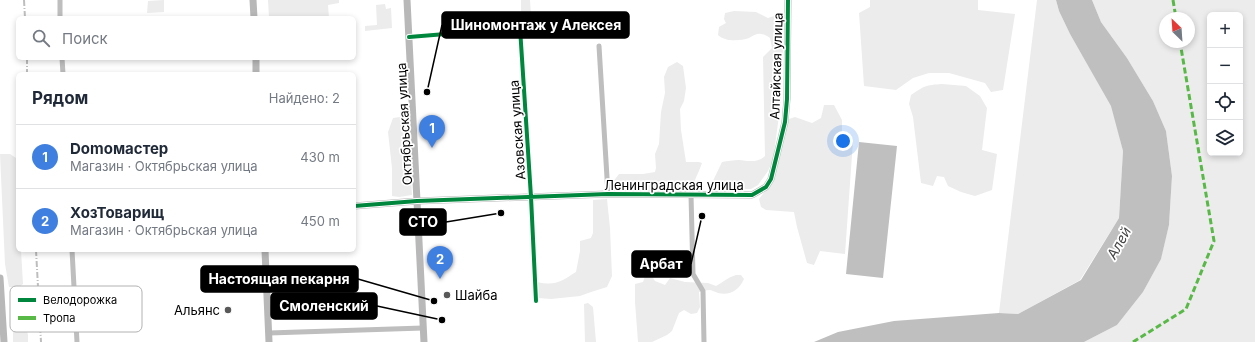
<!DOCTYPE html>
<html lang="ru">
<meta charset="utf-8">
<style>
:root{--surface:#fff;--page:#f2f2f3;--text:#1f2937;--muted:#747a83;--line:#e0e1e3;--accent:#d93025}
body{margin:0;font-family:Inter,sans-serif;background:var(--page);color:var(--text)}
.controls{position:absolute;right:12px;top:12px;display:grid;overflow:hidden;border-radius:6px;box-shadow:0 2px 6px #0003}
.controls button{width:36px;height:36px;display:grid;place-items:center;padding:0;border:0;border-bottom:1px solid var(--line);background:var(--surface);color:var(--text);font:20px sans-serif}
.compass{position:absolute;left:1159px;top:12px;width:36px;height:36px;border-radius:50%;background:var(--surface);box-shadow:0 2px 6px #0003;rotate:335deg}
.you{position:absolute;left:843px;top:141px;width:14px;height:14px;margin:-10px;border:3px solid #fff;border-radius:50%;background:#1a73e8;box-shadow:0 0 0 6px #1a73e833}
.badge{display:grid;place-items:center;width:26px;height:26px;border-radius:50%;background:var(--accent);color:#fff;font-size:13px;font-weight:700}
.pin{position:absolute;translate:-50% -33px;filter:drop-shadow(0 1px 2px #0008)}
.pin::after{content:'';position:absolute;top:21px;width:14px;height:12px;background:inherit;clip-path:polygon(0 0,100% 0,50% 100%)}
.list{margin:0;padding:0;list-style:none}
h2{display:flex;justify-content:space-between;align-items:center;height:52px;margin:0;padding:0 16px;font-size:17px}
h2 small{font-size:13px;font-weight:400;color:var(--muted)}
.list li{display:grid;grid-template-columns:26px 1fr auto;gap:12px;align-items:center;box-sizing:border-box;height:64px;padding:0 16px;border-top:1px solid var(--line)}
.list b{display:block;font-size:15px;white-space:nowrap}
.list p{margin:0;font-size:13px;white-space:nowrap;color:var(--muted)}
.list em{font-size:13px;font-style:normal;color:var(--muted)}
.icon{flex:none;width:22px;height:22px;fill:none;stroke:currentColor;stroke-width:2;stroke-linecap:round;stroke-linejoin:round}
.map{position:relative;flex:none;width:1255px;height:342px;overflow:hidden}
.search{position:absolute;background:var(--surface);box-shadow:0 2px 6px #0003;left:16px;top:16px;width:340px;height:44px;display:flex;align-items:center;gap:10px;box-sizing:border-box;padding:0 14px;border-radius:6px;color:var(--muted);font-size:15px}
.panel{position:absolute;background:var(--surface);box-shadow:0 2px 6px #0003;left:16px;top:72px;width:340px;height:180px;border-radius:6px}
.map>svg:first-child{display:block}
</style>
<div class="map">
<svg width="1255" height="342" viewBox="0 0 1255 342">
<rect width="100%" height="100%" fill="#fff"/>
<path fill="#ececec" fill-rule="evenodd" d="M164 0V12L147 13 148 1Z
M268 0H339V3L328 5 329 18H269Z
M521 0H530L531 16 521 17Z
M870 0H978V10L1015 14 1003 90 991 92 985 83 949 73H929L913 78 896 90 864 86 859 13 870 7Z
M1037 0H1056L1059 11 1070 34 1112 106 1123 151 1119 218 1080 280 1018 314 999 313Z
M1092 0H1255V342H1084L1117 325 1143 292 1161 258 1169 225 1172 176 1166 131 1153 101 1127 58 1101 22ZM1210 15H1240V153H1210ZM1165 18H1189V42H1165Z
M385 4 386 9 391 8 392 28 365 31V26L377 25 376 5Z
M734 11 756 12 768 18 777 15H784L781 101 773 160 768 171 758 185 751 189H714L711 185 722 162C728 161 733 160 739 160 748 161 758 163 765 156L763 57 772 48 770 38C767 36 764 34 761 34 756 33 753 36 749 38 740 41 725 42 718 35L719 27 726 23 724 19 725 13Z
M677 62 683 66 686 88 684 101 680 109 681 130 686 162H699L702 163C699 172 695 178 693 187L685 189 615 192 612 188V183L619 174H643L655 172 656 168 655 154 659 144 661 112 665 93 664 77 668 67Z
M942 84 966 86 980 96 987 108 982 150 997 154 992 190 975 196 961 192 948 186 944 177 937 176 933 186 921 183 913 117 909 104 911 95C924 86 926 85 942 84Z
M824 105H834L842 120V131L853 141 845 254 820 251 814 265 807 263 797 227 794 212 766 210 761 207 759 199 772 182 777 169 782 143 789 119 795 117 812 123 821 118Z
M407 116 412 195 399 197 392 196V168L388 132 393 118Z
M0 154H10L16 158 18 193V250H21L23 284 18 288 9 287 5 264Z
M607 199 610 228 612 276 607 287 591 292 580 296 551 299 538 298 537 282C556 286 560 282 576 272L580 251V241L591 238 593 233V200Z
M736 275H741L744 279C739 290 730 296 718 293 715 292 712 290 709 290 706 290 702 291 699 292L700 307 697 313 691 314 684 310 679 313 672 331 667 335 652 342H638L635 302V284L643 282 645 276H652L655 281 665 285 670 278 685 282 708 283 716 286C723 282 729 277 736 275Z
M588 303 593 307 596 342H585L584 304Z
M24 318 28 335V342H13V328L17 321Z"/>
<path fill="#bfbfbf" d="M1056 0H1092L1101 22 1127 58 1153 101 1166 131 1172 176 1169 225 1161 259 1143 292 1117 325 1084 342H814L838 332 894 321 999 313 1018 314 1081 280 1119 218 1123 151 1111 106 1070 34 1059 11Z
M859 142 897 146 883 278 846 274Z"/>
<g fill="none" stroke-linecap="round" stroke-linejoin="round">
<path stroke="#bebebe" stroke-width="5" d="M60 0V18
M409 37 520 28 531 197 536 301
M599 46 608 194
M62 58 63 74
M691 195 693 274 703 291 704 342
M72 250 77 342
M269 333 423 328"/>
<path stroke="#b8b8b8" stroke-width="7" d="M253 0 254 18
M407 0 424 342
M256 58V74
M354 206 417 201 608 194 752 195 766 187 771 179 785 122 787 99 788 0
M265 250 269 342
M0 278 4 342"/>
<path stroke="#bebebe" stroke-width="2" stroke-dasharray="6 2 1 2" stroke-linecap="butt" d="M24 0 25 18
M27 58V74
M36 250 41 342"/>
<path stroke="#58b947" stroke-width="3" stroke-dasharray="6 3" stroke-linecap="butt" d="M1173 0 1176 18
M1133 342 1186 309 1214 241 1180 42"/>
<defs>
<path id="cycleway" d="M409 37 520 28 531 197 536 301
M354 206 417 201 608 194 752 195 766 187 771 179 785 122 787 99 788 0"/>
</defs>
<use href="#cycleway" stroke="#fff" stroke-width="6"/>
<use href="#cycleway" stroke="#00873e" stroke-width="4"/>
</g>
<g fill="#595959" stroke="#fff" stroke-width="1.5">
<circle cx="447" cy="295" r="4"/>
<circle cx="228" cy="310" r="4"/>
</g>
<g text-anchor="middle" stroke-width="3.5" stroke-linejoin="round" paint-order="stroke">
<g font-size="13" fill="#000" stroke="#fff">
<text transform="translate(776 66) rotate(-88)" y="5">Алтайская улица</text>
<text transform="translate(404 124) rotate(-93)" y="5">Октябрьская улица</text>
<text transform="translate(517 130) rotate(-94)" y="5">Азовская улица</text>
<text x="674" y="190">Ленинградская улица</text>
</g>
<g font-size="13" fill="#000" stroke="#fff" text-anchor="start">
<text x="455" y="300">Шайба</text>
<text x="220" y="315" text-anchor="end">Альянс</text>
</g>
<g font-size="14" font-style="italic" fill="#444" stroke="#fff">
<text transform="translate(1119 243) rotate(-61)" y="5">Алей</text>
</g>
</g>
<rect x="10" y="286" width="132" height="46" rx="6" fill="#fff" stroke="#b2b2b2" stroke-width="1"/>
<rect x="18" y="298" width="18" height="4" fill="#00873e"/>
<rect x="18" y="316" width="18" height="4" fill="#58b947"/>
<g font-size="11" fill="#000">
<text x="43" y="304">Велодорожка</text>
<text x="43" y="322">Тропа</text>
</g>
<path fill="none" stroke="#000" stroke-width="1.5" d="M427 92L442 25M501 213L446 222M702 216L691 264M434 301L358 279M442 320L377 306"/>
<g fill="#000" stroke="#fff" stroke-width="1.5">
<circle cx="427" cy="92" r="4"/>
<circle cx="501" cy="213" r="4"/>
<circle cx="702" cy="216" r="4"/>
<circle cx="434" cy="301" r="4"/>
<circle cx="442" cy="320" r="4"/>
</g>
<g fill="#000" stroke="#000" stroke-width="1.5">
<rect x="442" y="12" width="187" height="26" rx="4"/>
<rect x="400" y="209" width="46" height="26" rx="4"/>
<rect x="632" y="251" width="59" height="26" rx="4"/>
<rect x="201" y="266" width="157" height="26" rx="4"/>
<rect x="271" y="293" width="106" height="26" rx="4"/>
</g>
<g font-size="14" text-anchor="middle" font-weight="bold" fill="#fff">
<text x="536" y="30">Шиномонтаж у Алексея</text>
<text x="423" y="227">СТО</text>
<text x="661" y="269">Арбат</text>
<text x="279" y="284">Настоящая пекарня</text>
<text x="324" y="311">Смоленский</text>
</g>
</svg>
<div class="controls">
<button>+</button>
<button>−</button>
<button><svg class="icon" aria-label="locate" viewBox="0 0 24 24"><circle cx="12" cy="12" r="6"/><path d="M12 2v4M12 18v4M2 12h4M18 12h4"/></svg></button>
<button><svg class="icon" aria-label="layers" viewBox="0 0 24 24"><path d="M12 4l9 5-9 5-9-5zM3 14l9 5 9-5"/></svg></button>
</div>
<svg class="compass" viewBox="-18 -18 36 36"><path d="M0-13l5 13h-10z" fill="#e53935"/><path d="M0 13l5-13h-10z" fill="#747a83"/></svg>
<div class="you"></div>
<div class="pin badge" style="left:432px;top:148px;background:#3f7fe0">1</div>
<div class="pin badge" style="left:440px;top:279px;background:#3f7fe0">2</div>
<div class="search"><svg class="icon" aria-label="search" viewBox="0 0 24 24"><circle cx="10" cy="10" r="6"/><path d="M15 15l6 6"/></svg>Поиск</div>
<section class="panel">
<h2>Рядом<small>Найдено: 2</small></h2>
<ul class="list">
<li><span class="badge" style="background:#3f7fe0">1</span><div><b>Domoмастер</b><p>Магазин · Октябрьская улица</p></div><em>430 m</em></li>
<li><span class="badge" style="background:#3f7fe0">2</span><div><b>ХозТоварищ</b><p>Магазин · Октябрьская улица</p></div><em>450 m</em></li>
</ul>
</section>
</div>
